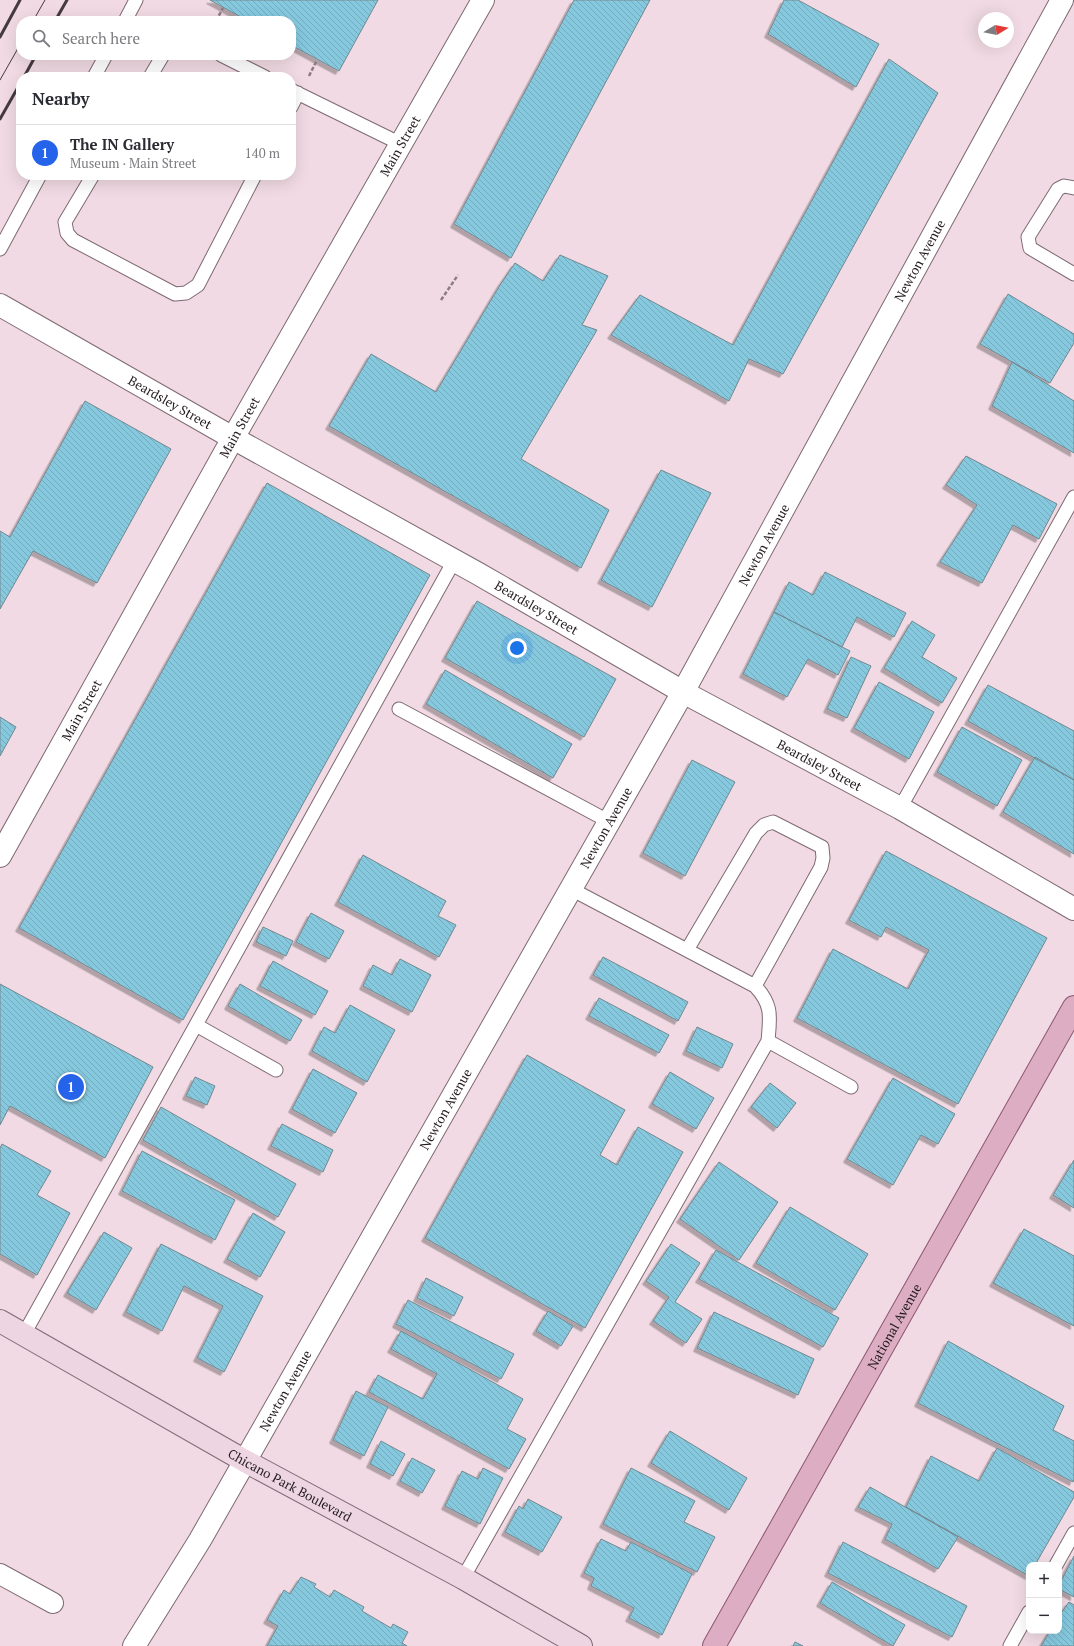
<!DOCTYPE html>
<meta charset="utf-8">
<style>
:root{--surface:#fff;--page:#f7f7f7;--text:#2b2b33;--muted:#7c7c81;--line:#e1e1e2;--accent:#2563eb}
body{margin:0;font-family:"PT Serif",serif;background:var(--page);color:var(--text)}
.controls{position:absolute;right:12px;bottom:12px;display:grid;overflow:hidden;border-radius:8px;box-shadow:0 4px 16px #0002}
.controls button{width:36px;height:36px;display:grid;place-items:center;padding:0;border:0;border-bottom:1px solid var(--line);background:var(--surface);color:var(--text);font:20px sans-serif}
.compass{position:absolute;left:978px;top:12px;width:36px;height:36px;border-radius:50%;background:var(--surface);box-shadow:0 4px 16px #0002;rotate:80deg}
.you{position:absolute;left:517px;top:648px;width:14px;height:14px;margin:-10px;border:3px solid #fff;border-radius:50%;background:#1a73e8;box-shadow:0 0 0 6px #1a73e833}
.badge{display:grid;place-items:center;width:26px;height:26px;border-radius:50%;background:var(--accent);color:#fff;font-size:13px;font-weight:700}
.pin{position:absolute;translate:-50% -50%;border:2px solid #fff;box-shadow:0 1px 4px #0006}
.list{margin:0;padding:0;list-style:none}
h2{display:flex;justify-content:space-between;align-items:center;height:52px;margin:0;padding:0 16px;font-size:17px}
h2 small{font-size:13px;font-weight:400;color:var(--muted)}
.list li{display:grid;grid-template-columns:26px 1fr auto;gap:12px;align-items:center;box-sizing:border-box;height:56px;padding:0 16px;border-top:1px solid var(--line)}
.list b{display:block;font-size:15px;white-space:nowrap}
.list p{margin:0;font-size:13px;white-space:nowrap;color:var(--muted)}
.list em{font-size:13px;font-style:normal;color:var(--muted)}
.icon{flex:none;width:22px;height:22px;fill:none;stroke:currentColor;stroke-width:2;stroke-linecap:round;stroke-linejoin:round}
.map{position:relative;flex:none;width:1074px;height:1646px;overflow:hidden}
.search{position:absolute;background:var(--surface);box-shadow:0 4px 16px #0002;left:16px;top:16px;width:280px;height:44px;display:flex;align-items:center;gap:10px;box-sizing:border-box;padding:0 14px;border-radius:16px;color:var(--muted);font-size:15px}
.panel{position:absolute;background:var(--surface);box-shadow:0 4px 16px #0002;left:16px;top:72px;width:280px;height:108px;border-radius:16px}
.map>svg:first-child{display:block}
</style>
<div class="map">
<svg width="1074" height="1646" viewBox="0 0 1074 1646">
<defs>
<pattern id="building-back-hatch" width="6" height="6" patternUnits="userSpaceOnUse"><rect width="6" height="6" fill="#86c9df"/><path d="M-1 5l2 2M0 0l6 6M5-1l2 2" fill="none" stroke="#73acbf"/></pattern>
<filter id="shadow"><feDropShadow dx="-3.5" dy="3.5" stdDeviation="0" flood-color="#0004"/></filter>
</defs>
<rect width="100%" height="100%" fill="#f1dae3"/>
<path fill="url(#building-back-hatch)" stroke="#72888f" filter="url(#shadow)" d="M210 0H378L339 71 291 45V21H248Z
M574 0H650L511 258 454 224Z
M784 0H798L879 44 856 87 768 34Z
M889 59 938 93 783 374 749 359 729 401 611 335 640 295 733 345Z
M560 255 608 276 582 325 597 330 521 459 609 510 581 568 329 426 371 354 436 392 500 285 515 263 543 281Z
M1008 294 1074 334V343L1050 383 980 344Z
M1012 362 1074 401V453L992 406Z
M85 401 171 449 97 583 33 551 0 609V531L10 537Z
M966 456 1057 504 1039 539 1013 525 982 583 940 562 977 505 946 485Z
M661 470 711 493 652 607 601 580Z
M267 483 430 575 183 1020 19 928Z
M825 572 906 613 894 637 857 617 842 647 774 612 789 582 813 595Z
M477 601 616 679 584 737 445 658Z
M774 612 850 651 838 675 808 659 787 697 743 674Z
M912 621 935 635 922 657 957 678 942 703 884 668Z
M851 657 871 666 847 718 827 709Z
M445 670 572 744 553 778 426 704Z
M879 682 934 712 909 759 854 728Z
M988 685 1074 731V780L968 721Z
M0 717 16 727 0 756Z
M962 727 1022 760 997 806 937 772Z
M1035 757 1074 780V854L1003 812Z
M692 760 735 782 685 876 643 853Z
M886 851 1047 938 958 1104 797 1018 833 949 908 989 929 950 886 927 881 937 849 920Z
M363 855 446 901 438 916 456 925 439 957 338 902Z
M311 913 344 931 329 959 296 942Z
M263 927 293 941 286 956 256 942Z
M603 957 688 1002 678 1021 593 975Z
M400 959 431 975 412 1012 363 986 373 965 392 975Z
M273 961 328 991 315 1015 260 986Z
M0 984 153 1067 105 1158 10 1106 0 1125Z
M240 984 302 1020 290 1041 228 1006Z
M599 998 669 1035 659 1053 589 1016Z
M350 1005 395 1030 367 1082 312 1051 324 1027 335 1033Z
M697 1027 733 1044 722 1068 686 1051Z
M527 1055 625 1110 600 1155 617 1165 638 1127 683 1152 585 1328 425 1238Z
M313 1069 357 1093 335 1133 292 1109Z
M670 1072 714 1098 696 1129 652 1104Z
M195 1077 215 1086 207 1105 186 1096Z
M893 1078 955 1114 938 1144 921 1135 893 1185 847 1159Z
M770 1083 796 1103 777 1128 751 1107Z
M161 1107 296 1184 278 1217 143 1140Z
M282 1124 333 1150 323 1172 271 1146Z
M2 1144 51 1171 37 1195 70 1213 37 1275 0 1254V1148Z
M142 1151 235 1200 215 1240 122 1191Z
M1074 1160V1208L1053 1195Z
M719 1162 778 1202 739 1260 680 1219Z
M790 1207 868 1254 835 1310 756 1263Z
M253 1213 285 1232 260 1277 227 1259Z
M1024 1229 1074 1256V1326L993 1283Z
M104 1232 132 1248 96 1310 67 1293Z
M161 1244 263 1296 224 1372 197 1358 223 1306 184 1286 162 1331 126 1312Z
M671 1244 700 1263 675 1302 702 1319 686 1343 653 1321 669 1297 646 1281Z
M716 1250 839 1318 823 1347 699 1279Z
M426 1278 463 1297 454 1316 417 1298Z
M408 1300 514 1354 501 1379 396 1324Z
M548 1311 573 1326 561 1346 536 1331Z
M714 1312 814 1359 798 1395 697 1348Z
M401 1331 523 1399 507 1429 526 1439 509 1469 369 1392 378 1375 423 1399 437 1374 391 1349Z
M948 1341 1064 1406 1053 1430 1074 1441V1479L1073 1482 918 1403Z
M356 1391 388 1407 364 1456 333 1440Z
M670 1431 747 1478 729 1510 651 1463Z
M381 1441 405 1454 393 1476 370 1464Z
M997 1448 1074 1492V1497L1035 1565H1029V1576L906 1507 931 1456 979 1481Z
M412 1458 435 1470 422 1493 400 1481Z
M483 1468 503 1478 480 1524 445 1506 462 1471 478 1479Z
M631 1468 695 1501 684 1522 715 1537 697 1572 603 1524Z
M870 1487 958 1537 938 1569 885 1539 892 1524 858 1507Z
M528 1499 562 1517 542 1552 505 1532 519 1506 523 1509Z
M601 1539 626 1551 631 1542 692 1574 662 1635 629 1618 634 1608 591 1586 594 1578 584 1573Z
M843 1542 967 1606 952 1637 828 1573Z
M1074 1556V1597L1059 1589V1585Z
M301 1577 316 1584 314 1587 330 1597 334 1590 364 1607 362 1611 391 1628 393 1624 408 1632 402 1643 407 1646H267L278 1626 267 1620 284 1590 290 1594Z
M832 1582 905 1625 893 1646 820 1603Z
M1069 1602 1074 1605V1646H1041L1050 1631H1059V1616Z
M795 1642 803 1646H793Z"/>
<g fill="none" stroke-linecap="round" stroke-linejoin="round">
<defs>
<path id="service" d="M125 21 136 0
M221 55 265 77
M94 77 106 55
M150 77 163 55
M291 90 401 144
M291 107 298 93
M93 175 65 222 67 233 73 240 175 294 186 293 198 285 255 175
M1074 188 1064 186 1058 189 1028 237 1030 248 1074 274
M0 249 40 175
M399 709 610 822
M900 808 1074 497
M687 950 756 833 764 825 773 822 822 847 823 858 821 867 755 986
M196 1025 276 1070
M768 1041 851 1087
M24 1334 454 561
M1056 1565 1074 1533
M463 1578 768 1041C770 1017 773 1005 755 986L571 889
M1010 1646 1029 1612"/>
<path id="pedestrian" d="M0 1574 53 1603"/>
<g id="minor">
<path id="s1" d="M0 305 233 438 477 573 683 692 900 808 1074 909"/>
<path id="s2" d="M245 1461 683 692 1062 0"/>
</g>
<g id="tertiary">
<path id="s3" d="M0 856 233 438 483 0"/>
<path d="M134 1646 200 1540 245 1461"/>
</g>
<g id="secondary">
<path id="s4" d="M0 1321 245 1461 463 1578 581 1646"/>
</g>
<g id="primary">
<path id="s5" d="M714 1646 1074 1007"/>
</g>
</defs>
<use href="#service" stroke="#7e6a72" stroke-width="15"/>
<use href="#pedestrian" stroke="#7e6a72" stroke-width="22"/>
<use href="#minor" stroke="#7e6a72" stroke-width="24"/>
<use href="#tertiary" stroke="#7e6a72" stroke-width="24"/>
<use href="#secondary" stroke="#7e6a72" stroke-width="24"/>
<use href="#primary" stroke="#8c576f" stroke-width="24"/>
<path stroke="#8c7d83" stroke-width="2.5" stroke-dasharray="4 2" stroke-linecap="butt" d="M216 21 223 8
M237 21 239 17
M309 76 317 60
M441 300 458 275"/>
<use href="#service" stroke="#fff" stroke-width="13"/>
<use href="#pedestrian" stroke="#fff" stroke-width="20"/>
<use href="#minor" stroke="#fff" stroke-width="22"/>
<use href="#tertiary" stroke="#fff" stroke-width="22"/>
<use href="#secondary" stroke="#edd6e1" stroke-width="22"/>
<use href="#primary" stroke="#dcadc3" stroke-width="22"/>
<path stroke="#453b3f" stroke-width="1" d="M33 21 45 0
M0 80 21 43"/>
<path stroke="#453b3f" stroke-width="3" d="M55 21 67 0
M0 37 20 0
M24 77 36 55
M0 119 21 82"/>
</g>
<g text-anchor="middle" stroke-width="3.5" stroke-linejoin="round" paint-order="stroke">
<g font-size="13" fill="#231b1e" stroke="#fff">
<text dy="5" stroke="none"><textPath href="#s3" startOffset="815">Main Street</textPath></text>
<text dy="5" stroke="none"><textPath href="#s2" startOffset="1377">Newton Avenue</textPath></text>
<text dy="5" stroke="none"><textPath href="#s1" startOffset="196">Beardsley Street</textPath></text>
<text dy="5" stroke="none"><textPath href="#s3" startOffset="491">Main Street</textPath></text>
<text dy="5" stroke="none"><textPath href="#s2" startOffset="1053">Newton Avenue</textPath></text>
<text dy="5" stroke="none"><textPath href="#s1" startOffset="616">Beardsley Street</textPath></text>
<text dy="5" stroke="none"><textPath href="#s3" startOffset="167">Main Street</textPath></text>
<text dy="5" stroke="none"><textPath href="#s1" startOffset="940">Beardsley Street</textPath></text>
<text dy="5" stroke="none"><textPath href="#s2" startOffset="729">Newton Avenue</textPath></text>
<text dy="5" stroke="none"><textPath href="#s2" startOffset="405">Newton Avenue</textPath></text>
<text dy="5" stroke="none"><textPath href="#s5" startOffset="367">National Avenue</textPath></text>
<text dy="5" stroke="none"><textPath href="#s2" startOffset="81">Newton Avenue</textPath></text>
<text dy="5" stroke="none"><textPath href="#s4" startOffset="333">Chicano Park Boulevard</textPath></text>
</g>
</g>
</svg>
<div class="controls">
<button>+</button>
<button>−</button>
</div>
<svg class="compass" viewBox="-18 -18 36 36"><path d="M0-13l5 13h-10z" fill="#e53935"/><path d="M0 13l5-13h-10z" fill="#7c7c81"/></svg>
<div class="you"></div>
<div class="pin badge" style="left:71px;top:1087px">1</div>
<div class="search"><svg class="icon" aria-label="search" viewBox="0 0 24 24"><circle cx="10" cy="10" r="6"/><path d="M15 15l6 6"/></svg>Search here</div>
<section class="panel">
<h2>Nearby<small></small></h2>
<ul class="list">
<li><span class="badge">1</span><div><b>The IN Gallery</b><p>Museum · Main Street</p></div><em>140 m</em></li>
</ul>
</section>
</div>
